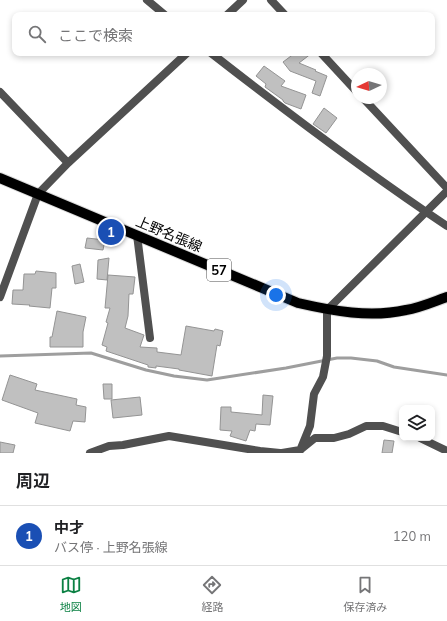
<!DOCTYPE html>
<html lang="ja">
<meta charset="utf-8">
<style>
:root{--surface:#fff;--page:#f2f2f2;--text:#202124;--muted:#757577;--line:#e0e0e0;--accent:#0b8043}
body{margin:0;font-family:Mulish,"Noto Sans JP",sans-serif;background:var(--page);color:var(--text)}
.controls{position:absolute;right:12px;bottom:12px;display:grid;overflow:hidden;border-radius:8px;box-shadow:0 2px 6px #0003}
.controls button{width:36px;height:36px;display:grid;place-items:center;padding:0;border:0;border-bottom:1px solid var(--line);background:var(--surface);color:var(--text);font:20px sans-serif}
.compass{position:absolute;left:351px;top:68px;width:36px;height:36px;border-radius:50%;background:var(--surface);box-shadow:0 2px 6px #0003;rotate:266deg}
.you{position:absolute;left:276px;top:295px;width:14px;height:14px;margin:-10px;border:3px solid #fff;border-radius:50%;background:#1a73e8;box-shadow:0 0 0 6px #1a73e833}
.badge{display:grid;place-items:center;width:26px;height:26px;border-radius:50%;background:var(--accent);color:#fff;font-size:13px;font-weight:700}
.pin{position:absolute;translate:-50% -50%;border:2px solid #fff;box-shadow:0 1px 4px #0006}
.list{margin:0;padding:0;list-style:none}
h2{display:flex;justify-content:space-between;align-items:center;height:52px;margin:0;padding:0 16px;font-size:17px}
h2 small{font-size:13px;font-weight:400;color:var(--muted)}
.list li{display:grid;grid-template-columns:26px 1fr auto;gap:12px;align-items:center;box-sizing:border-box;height:60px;padding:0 16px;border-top:1px solid var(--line)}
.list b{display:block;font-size:15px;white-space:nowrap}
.list p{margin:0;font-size:13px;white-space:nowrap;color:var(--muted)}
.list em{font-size:13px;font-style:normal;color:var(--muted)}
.icon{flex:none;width:22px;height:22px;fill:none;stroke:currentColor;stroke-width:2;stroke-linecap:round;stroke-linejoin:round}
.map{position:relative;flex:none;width:447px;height:453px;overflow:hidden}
.search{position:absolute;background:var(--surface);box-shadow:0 2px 6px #0003;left:12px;right:12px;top:12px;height:44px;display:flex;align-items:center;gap:10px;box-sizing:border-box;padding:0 14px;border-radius:8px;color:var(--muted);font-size:15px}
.sheet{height:112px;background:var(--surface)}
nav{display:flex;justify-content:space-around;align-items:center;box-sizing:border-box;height:56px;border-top:1px solid var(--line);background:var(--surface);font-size:11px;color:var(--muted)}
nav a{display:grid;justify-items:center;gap:2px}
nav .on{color:var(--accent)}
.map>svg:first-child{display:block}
</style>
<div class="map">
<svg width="447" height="453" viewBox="0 0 447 453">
<rect width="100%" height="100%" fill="#fff"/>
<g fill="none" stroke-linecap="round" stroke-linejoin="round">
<path stroke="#9e9e9e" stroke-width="3" d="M0 356 91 353 146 370 174 376 207 380 286 368 337 358H351L377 361 394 367 447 375"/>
</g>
<path fill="#c0c0c0" stroke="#949494" d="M295 53H312L299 63 316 70 315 71 327 76 320 96 312 93 316 81 290 71 283 62Z
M264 66 285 81 281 86 306 95 301 109 285 103 283 101V100L265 87 266 84 256 76Z
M324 108 337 118 326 133 313 124Z
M87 238 105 240 103 250 85 248Z
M109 258 107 280 97 279 98 260Z
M80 264 84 282 75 284 72 266Z
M36 271 56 273V288H52L50 308 29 306 30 305 12 304 13 290H23L24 274H35Z
M108 275 135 277 133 294H129L128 316 125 328 144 335 140 347 157 348V352L181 355 186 326 214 331 215 329 223 331 220 346 217 345 212 376 179 370V369L156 366V368L148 367V365L106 351 107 347 102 345 108 323 106 322 110 308H105Z
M57 311 86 317 83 332V347H50V337H52Z
M10 375 37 384 35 390 77 399 76 405 86 407 85 422 73 421 70 431 35 423 38 413 2 400Z
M103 384H112V399H104Z
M263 395 273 396 270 425 256 424 255 431 250 430 246 441 230 436 232 431 220 430 221 407H231V412L262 415Z
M140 397 142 415 113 418 111 400Z
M384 440 394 441 392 453H382Z
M0 442 15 445 13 453H0Z"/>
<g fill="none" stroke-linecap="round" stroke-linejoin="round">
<defs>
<path id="primary" d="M0 178 298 303C333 311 370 318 406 310 420 308 433 302 447 297"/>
</defs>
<use href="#primary" stroke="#dbdbdb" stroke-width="12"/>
<path stroke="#505050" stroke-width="8" d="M147 0 165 15
M271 0 285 15
M227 15 243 0
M211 53C288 113 366 172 447 226
M321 53 357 92
M0 92 68 163
M363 98 447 188
M137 235 150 338
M0 297 38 194 68 163 187 53
M420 438 447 451
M90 453 109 446 123 445 169 436 260 451 280 453
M282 453 300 450 315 438H334L349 434 366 426H383L402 432
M299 453 310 426 314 394 323 377 327 356V310L447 191"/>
<use href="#primary" stroke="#000" stroke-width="10"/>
</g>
<g text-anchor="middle" stroke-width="3" stroke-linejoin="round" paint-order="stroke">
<rect fill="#fff" stroke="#4c4c4c" stroke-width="1" x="207" y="259" width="24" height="22" rx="3"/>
<g font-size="13" font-weight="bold" fill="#000">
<text x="219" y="275">57</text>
</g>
<g font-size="14" fill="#000" stroke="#fff">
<text transform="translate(169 234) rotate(23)" y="5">上野名張線</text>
</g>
</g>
</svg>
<div class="controls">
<button><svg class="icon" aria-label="layers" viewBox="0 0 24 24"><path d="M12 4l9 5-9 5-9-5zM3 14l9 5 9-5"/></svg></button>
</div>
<svg class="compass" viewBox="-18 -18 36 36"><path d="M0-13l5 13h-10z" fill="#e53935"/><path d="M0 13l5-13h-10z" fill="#757577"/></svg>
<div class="you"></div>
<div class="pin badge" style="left:111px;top:232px;background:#1a4fb4">1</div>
<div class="search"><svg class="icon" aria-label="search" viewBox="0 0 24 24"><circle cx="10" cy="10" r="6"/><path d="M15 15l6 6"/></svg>ここで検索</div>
</div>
<section class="sheet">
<h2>周辺<small></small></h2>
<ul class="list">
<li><span class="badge" style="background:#1a4fb4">1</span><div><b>中才</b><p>バス停 · 上野名張線</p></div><em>120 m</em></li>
</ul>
</section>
<nav>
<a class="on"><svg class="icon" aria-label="map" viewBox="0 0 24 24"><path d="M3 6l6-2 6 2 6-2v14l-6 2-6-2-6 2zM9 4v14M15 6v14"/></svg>地図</a>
<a><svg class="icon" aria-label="directions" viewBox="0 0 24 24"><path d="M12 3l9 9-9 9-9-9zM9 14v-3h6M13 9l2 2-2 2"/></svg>経路</a>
<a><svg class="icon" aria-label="saved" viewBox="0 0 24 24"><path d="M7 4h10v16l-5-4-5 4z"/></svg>保存済み</a>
</nav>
